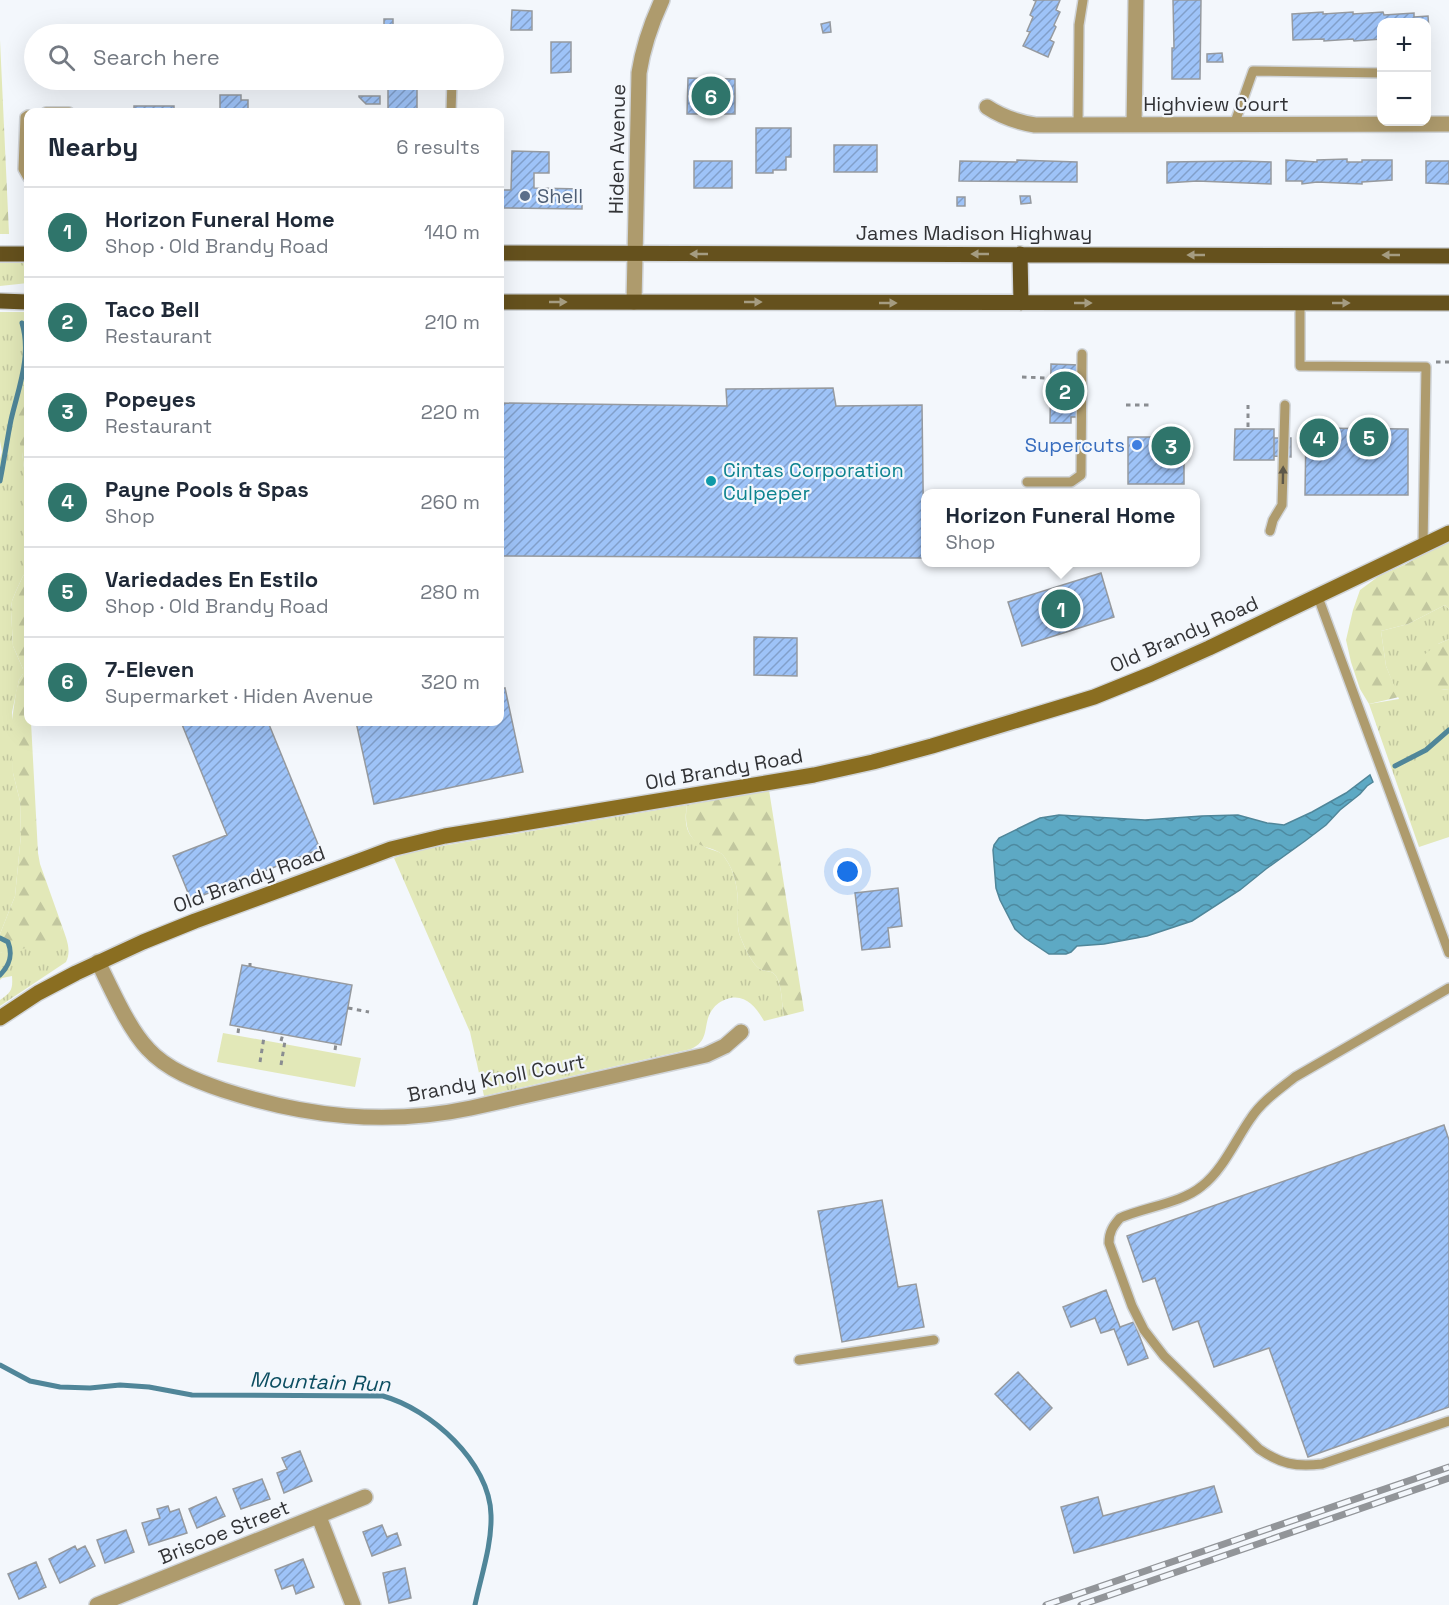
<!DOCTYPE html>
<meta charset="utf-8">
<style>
:root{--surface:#fff;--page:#f2f2f3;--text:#1f2937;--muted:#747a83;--line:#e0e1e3;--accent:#2f756b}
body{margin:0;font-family:"Space Grotesk",sans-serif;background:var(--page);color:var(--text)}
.controls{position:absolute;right:18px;top:18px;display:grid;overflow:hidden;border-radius:12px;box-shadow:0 6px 24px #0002}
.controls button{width:54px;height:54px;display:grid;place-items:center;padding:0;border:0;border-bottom:2px solid var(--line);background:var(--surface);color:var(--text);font:30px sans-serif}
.you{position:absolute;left:848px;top:872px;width:21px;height:21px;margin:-15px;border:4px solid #fff;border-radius:50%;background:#1a73e8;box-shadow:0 0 0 9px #1a73e833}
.badge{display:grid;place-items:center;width:39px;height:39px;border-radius:50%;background:var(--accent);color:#fff;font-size:20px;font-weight:700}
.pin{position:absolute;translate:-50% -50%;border:3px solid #fff;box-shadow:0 2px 6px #0006}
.popup{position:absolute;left:921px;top:489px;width:279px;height:78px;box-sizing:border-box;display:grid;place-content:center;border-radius:12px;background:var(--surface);filter:drop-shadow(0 2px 4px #0005);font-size:20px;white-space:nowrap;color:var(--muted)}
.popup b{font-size:22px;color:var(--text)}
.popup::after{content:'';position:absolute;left:50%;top:100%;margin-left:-12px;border:12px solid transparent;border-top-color:var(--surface)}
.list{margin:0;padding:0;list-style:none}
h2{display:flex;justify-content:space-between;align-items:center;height:78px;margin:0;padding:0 24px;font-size:26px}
h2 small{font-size:20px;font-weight:400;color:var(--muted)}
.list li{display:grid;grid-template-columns:39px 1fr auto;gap:18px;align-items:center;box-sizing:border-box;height:90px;padding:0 24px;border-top:2px solid var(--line)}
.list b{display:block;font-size:22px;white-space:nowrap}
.list p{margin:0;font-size:20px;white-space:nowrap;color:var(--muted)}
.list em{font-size:20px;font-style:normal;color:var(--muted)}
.icon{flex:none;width:33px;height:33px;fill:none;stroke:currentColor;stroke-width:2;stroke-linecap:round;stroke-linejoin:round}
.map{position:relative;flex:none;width:1449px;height:1605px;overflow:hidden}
.search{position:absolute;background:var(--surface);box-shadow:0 6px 24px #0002;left:24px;top:24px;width:480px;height:66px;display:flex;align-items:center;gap:15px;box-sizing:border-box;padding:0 21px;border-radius:33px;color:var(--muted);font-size:22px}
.panel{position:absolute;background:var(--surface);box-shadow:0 6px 24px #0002;left:24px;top:108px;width:480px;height:618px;border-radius:12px}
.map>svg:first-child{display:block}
</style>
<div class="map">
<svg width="1449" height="1605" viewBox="0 0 1449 1605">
<defs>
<pattern id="grass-tufts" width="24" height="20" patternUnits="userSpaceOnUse" patternTransform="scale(1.5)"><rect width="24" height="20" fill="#e2e8b8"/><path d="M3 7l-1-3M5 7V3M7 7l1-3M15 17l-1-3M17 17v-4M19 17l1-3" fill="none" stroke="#c2c79f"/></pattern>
<pattern id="forest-firs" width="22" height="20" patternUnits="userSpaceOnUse" patternTransform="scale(1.5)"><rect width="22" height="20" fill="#e2e8b8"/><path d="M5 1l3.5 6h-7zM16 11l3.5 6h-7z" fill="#c2c79f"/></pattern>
<pattern id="water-waves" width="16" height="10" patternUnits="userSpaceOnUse" patternTransform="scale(1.5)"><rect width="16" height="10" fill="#5da9c4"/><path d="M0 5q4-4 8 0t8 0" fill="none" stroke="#4d8aa0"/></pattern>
<pattern id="building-hatch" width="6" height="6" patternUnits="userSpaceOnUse" patternTransform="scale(1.5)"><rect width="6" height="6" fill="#9ec3f8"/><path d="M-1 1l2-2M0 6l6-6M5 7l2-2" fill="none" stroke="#819fca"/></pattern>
</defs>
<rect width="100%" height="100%" fill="#f3f7fc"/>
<path fill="url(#grass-tufts)" d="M28 261V283L0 286V262Z
M0 312H28V385H23L22 452 25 477 28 482V503L24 509 25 513 28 517V569L23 576 16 591 12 601 11 610 13 646 23 669V674L19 680 12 712 13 773 20 801 21 835 15 896 0 934V459L2 452 0 441Z
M1445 605 1449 609V639L1438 644 1441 690 1449 689V837L1419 847 1369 704 1399 699 1386 666 1381 631 1408 624Z
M687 805C683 828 688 840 710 849 716 851 722 852 725 858 735 871 738 890 738 906 738 915 737 924 739 933 743 944 751 963 760 969 765 972 773 970 776 976 783 988 781 1003 784 1016L764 1021C756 1007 745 993 727 999 721 1001 716 1004 712 1010 702 1024 711 1040 691 1049L484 1096 470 1032 394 858 418 850Z
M62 926C66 938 72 950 66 962L0 1006V1000C11 992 13 990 12 976L2 978 0 980V953L61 930Z"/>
<path fill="url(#forest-firs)" d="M0 40 9 234H0Z
M23 385H28V482L25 477 22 452 15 424 13 396 18 387Z
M1449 539V609L1445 605 1408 624 1381 631 1386 666 1399 697 1369 704 1360 689 1351 662 1346 640 1353 610 1360 590 1379 576 1406 564Z
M28 569V722H31L38 853 40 864 62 926C61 931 59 935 54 938 40 945 16 951 0 953V934L15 896 21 835 20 801 13 773 10 734 16 692 19 680 23 674V669L13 646 11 610 12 601 16 591 23 576Z
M1449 639V689L1441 690 1421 687 1416 661 1438 644Z
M769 790 804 1011 784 1016C781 1003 783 988 776 976 773 970 765 972 760 969 751 963 743 944 739 933 737 924 738 915 738 906 738 890 735 871 725 858 721 851 712 849 705 847 687 840 684 823 687 805Z"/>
<path fill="#e2e8b8" d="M223 1033 361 1058 355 1087 217 1062Z"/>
<path fill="url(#water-waves)" stroke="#508699" stroke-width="1.5" d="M1370 775 1373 782 1367 786 1360 794 1340 810 1326 825 1305 841 1266 869 1240 890 1192 921 1147 936 1104 944 1077 946 1071 952 1066 954H1049L1025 938 1015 929 1000 900 996 888 993 850 994 845 999 838 1040 818 1059 815 1145 820 1202 816 1238 815 1267 823 1284 825 1312 812 1346 793Z"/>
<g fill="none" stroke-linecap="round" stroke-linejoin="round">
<path stroke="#508699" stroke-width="5" d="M0 481C4 461 7 440 11 420 18 389 32 356 22 323
M1395 766 1426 750 1449 730
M0 938 8 942C13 955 10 965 0 975
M0 1365 30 1381 60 1387 90 1388 120 1385 149 1387 192 1395 383 1396C430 1409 490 1462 491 1515 492 1545 481 1576 475 1605"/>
</g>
<path fill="url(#building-hatch)" stroke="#969a9f" stroke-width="1.5" d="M1033 0H1060L1056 10 1060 12 1054 25 1056 27 1050 40 1054 42 1048 57 1023 46 1030 32 1027 31 1033 17 1030 15 1036 1Z
M1173 0H1201L1200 79H1172V48H1174Z
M512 10 532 11V30H511Z
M1323 12V14L1353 12V14L1383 12 1384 15 1414 13V17L1428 16 1430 43H1426V22H1382V39L1354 41 1353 39 1324 41V39L1293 40 1292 14Z
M384 19H393V29H384Z
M830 22 831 32 823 33 821 24Z
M551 42H571V72L551 73Z
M1222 53 1223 62H1207V54Z
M688 78 735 79V114H687Z
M397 80H412V85H417V112H388V84H397Z
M220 95H241V100H248V112H220Z
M359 96H380V104H366L359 97Z
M134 106H174V112H134Z
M756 128H791V157H786V170H773V173H756Z
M834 145H877V172H834Z
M512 151 549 152V173H534V188L582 189V209L500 208V190H511Z
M1347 159V162H1362V160H1392V180L1362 182V184L1317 182 1302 184V181H1286V160L1317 162V160Z
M1017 160 1077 162V182L959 181 960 161 1017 162Z
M694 161H732V188H694Z
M1242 161 1271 162V184L1197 181 1167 183V162Z
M1426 161H1449V184L1426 183Z
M1020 196H1030L1031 203 1021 204Z
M957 197H965V206H957Z
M1051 364 1080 365 1079 417H1071V423H1050Z
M833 388 836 406 922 405 924 558 500 556V403L727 406 726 389Z
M1306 428 1408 429V495H1305Z
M1235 429H1274V460H1234Z
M1159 434H1184V484H1128V437H1159Z
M1274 438H1291V457L1274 456Z
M1101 573 1114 617 1022 646 1008 602Z
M754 637 797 638V676L754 675Z
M505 688 523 772 374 804 356 722H500V689Z
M181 722H268L320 849 191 900 173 856 227 835Z
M898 888 902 926 888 928 890 947 862 950 855 893Z
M242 965 352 985 341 1045 230 1025Z
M1444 1125 1449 1140V1407L1308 1457 1269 1348 1214 1367 1198 1321 1173 1330 1155 1278 1143 1282 1127 1236Z
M882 1200 898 1287 916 1284 924 1327 842 1342 818 1211Z
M1106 1290 1120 1327 1134 1322 1148 1358 1128 1365 1114 1329 1101 1333 1095 1318 1071 1327 1063 1307Z
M1018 1372 1052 1408 1030 1430 995 1394Z
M300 1451 312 1481 284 1493 277 1473 287 1469 282 1458Z
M262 1479 270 1499 241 1509 233 1489Z
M1214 1486 1222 1512 1074 1553 1061 1507 1098 1497 1103 1516Z
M216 1497 225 1516 197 1528 189 1509Z
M168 1506 170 1512 179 1509 187 1533 149 1545 142 1523 160 1518 157 1509Z
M382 1525 387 1537 397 1533 401 1545 372 1556 363 1532Z
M126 1530 134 1552 105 1563 97 1540Z
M75 1546 77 1550 85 1546 95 1566 60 1583 49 1559Z
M303 1559 314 1587 296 1594 293 1585 282 1589 275 1570Z
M36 1562 46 1587 19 1599 8 1574Z
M405 1568 411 1598 389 1603 383 1573Z"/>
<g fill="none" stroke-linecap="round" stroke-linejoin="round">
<defs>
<path id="lane" d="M46 112H69
M451 112 452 80
M28 115 25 117 23 169 28 178
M1078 125 1079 25 1083 0
M1234 125 1253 71 1382 73
M1300 303V366L1426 367 1423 546
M1027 482H1071L1081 475 1082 354
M1270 531 1273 520 1282 505 1285 405
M1318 597 1449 953
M1449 988 1295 1077C1280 1089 1262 1101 1251 1118 1236 1139 1223 1170 1202 1186 1182 1203 1145 1207 1120 1218 1113 1226 1109 1232 1109 1243L1132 1306 1144 1330 1164 1356 1259 1449C1281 1464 1295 1467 1322 1464L1449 1421
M799 1360 934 1340"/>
<path id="street" d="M987 107C1002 117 1017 122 1035 125L1449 124
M1134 125 1136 0
M634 302 639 73C643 47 651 24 662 0
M98 962C111 988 128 1028 148 1049 167 1070 197 1081 223 1090 306 1117 386 1126 471 1108L706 1055 725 1046 741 1032
M319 1517 353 1605
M97 1605 365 1497"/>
<path id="secondary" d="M0 1018 38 993 76 973 143 942 195 921 367 858 391 849 445 836 814 775 873 762 932 746 1094 697 1151 674 1209 648 1449 533"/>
<path id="primary" d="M500 253 1449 256
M0 254H28
M1020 254 1021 303
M0 301 28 302
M500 302 1449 303"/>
</defs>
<use href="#lane" stroke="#d0d4d8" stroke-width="12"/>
<use href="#street" stroke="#d0d4d8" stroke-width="18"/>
<use href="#secondary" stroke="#d0d4d8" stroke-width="18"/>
<use href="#primary" stroke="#d0d4d8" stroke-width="18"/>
<path stroke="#8a8d91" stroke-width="3" stroke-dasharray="4.5 4.5" stroke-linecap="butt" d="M1436 362H1449
M1022 377 1046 378
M1126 405H1152
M1248 427V405
M250 966V963
M348 1008 369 1012
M238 1033 239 1026
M281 1041 283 1034
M335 1050 336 1044
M260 1062 264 1037
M281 1065 285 1041"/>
<use href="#lane" stroke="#ae9b6d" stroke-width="9"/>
<use href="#street" stroke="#ae9b6d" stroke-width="15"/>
<use href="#secondary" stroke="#8a6e21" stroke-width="15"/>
<use href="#primary" stroke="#65511d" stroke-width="15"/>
<defs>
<path id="rail" d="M1046 1605 1449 1467
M1081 1605 1449 1478"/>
</defs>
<use href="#rail" stroke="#929599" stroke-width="7"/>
<use href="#rail" stroke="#f3f7fc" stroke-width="4.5" stroke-dasharray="14" stroke-linecap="butt"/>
</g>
<defs><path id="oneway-solid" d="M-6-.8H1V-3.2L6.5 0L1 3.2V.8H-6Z" transform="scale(1.5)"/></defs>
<g fill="#a59c81">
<use href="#oneway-solid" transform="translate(699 254) rotate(-180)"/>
<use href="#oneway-solid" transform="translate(980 254) rotate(-180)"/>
<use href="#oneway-solid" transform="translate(1196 255) rotate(-180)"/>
<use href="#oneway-solid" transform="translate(1391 255) rotate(-180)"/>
<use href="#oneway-solid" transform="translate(558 302)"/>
<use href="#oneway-solid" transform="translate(753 302)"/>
<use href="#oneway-solid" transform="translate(888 303)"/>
<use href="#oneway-solid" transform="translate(1083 303)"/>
<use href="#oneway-solid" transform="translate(1341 303)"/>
</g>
<use fill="#5d5749" href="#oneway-solid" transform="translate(1283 475) rotate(-89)"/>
<circle fill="#5c6f8a" stroke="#f3f7fc" stroke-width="2" cx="525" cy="196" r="6"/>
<circle fill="#3f7fe0" stroke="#f3f7fc" stroke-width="2" cx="1137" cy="445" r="6"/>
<circle fill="#0f9aa8" stroke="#f3f7fc" stroke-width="2" cx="711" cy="481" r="6"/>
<g text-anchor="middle" stroke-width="4.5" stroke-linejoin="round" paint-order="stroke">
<g font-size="20" fill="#323336" stroke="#f3f7fc">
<text x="1216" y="111">Highview Court</text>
<text transform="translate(617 149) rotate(-89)" y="7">Hiden Avenue</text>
<text x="974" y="240">James Madison Highway</text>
<text transform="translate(1184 634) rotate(-24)" y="7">Old Brandy Road</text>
<text transform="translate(724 769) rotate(-10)" y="7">Old Brandy Road</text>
<text transform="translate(249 879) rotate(-20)" y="7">Old Brandy Road</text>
<text transform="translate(496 1078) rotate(-11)" y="7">Brandy Knoll Court</text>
<text transform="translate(224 1532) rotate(-22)" y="7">Briscoe Street</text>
</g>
<g font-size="20" fill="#4e5e75" stroke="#f3f7fc" text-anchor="start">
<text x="537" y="203">Shell</text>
</g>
<g font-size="20" fill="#366cbe" stroke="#f3f7fc" text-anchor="end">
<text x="1125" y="452">Supercuts</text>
</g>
<g font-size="20" fill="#0d838f" stroke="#f3f7fc" text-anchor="start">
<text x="723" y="477">Cintas Corporation<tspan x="723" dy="23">Culpeper</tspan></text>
</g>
<g font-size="21" font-style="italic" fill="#0c4e61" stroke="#f3f7fc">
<text transform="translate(320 1382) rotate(2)" y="7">Mountain Run</text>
</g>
</g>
</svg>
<div class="controls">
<button>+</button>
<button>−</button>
</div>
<div class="you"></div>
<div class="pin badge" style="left:1061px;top:609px">1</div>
<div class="popup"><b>Horizon Funeral Home</b>Shop</div>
<div class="pin badge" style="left:1065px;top:391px">2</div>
<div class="pin badge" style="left:1171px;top:446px">3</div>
<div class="pin badge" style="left:1319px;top:438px">4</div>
<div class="pin badge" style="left:1369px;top:437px">5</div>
<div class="pin badge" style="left:711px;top:96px">6</div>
<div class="search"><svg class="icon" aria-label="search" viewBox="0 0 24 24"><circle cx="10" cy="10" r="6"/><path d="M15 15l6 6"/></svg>Search here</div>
<section class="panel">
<h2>Nearby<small>6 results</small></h2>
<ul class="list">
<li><span class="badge">1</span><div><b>Horizon Funeral Home</b><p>Shop · Old Brandy Road</p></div><em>140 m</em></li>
<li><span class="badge">2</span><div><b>Taco Bell</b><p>Restaurant</p></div><em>210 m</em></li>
<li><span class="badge">3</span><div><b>Popeyes</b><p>Restaurant</p></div><em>220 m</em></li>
<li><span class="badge">4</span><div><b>Payne Pools &amp; Spas</b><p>Shop</p></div><em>260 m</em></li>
<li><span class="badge">5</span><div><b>Variedades En Estilo</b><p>Shop · Old Brandy Road</p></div><em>280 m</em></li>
<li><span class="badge">6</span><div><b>7-Eleven</b><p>Supermarket · Hiden Avenue</p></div><em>320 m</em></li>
</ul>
</section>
</div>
